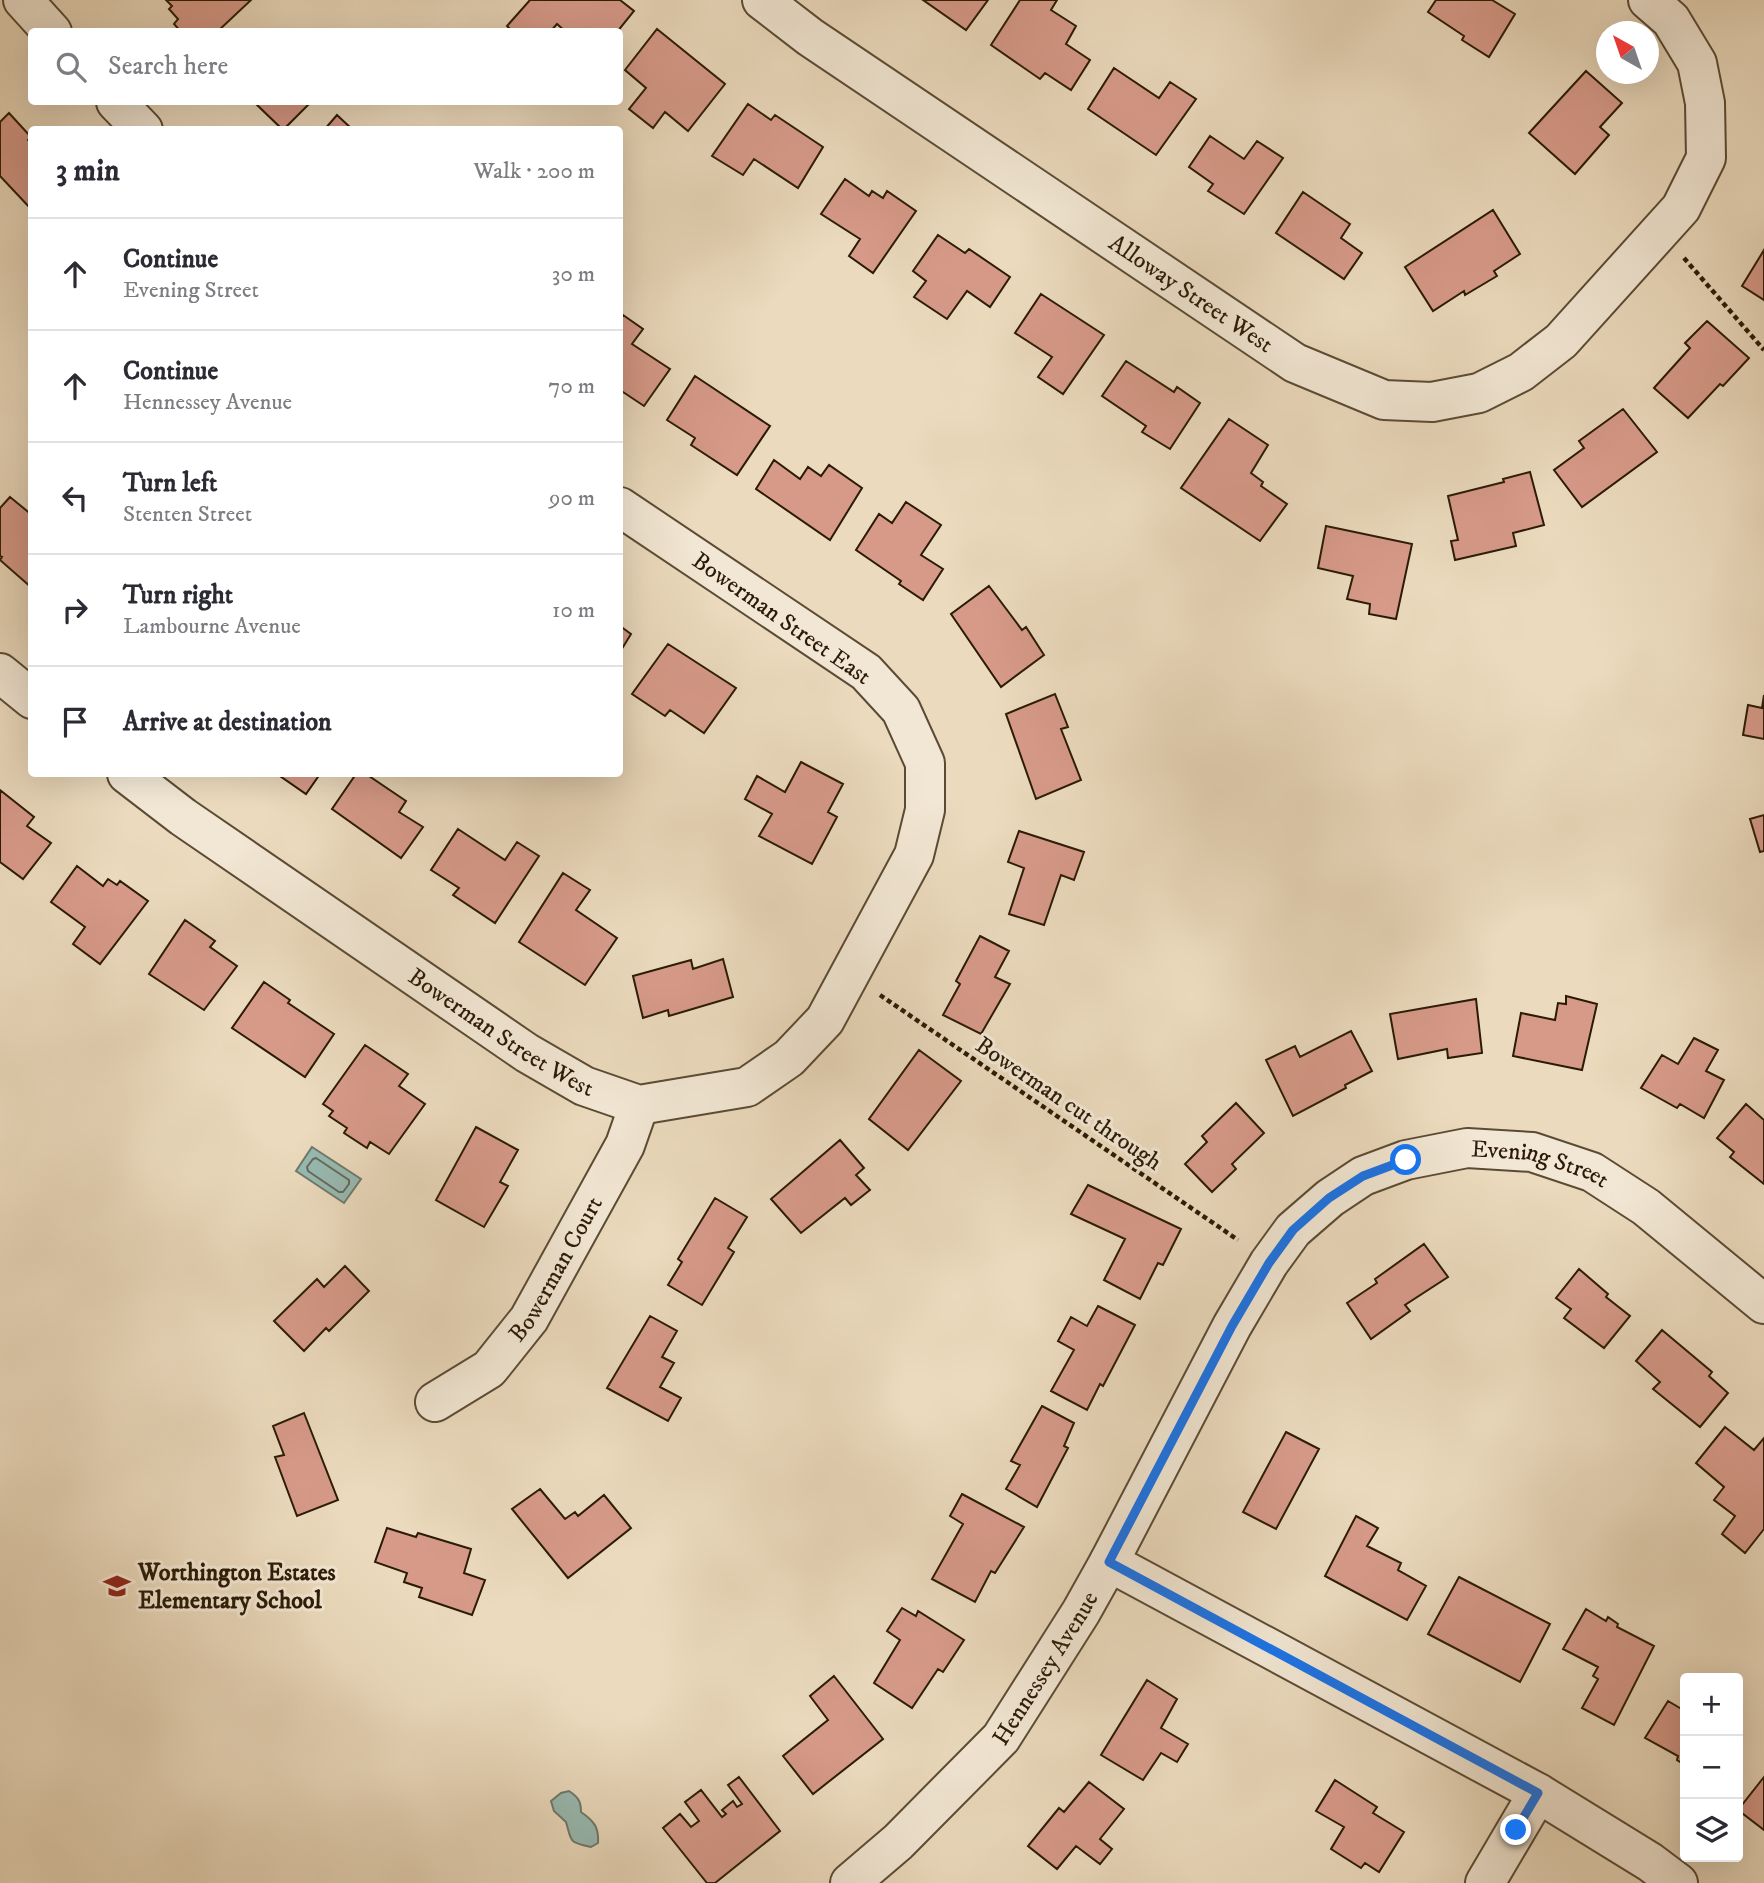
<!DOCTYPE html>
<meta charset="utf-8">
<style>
:root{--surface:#fff;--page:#f7f7f7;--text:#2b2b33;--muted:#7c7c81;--line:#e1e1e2}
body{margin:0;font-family:"IM FELL DW Pica",serif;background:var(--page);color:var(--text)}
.controls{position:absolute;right:21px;bottom:21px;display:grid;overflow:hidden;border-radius:7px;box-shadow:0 7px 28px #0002}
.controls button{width:63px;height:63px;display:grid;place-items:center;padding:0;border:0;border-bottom:2px solid var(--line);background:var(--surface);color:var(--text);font:35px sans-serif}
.compass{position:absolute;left:1596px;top:21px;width:63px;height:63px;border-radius:50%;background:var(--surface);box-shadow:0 7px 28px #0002;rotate:320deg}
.stop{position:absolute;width:21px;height:21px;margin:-16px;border:5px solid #1a73e8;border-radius:50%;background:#fff}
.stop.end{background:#1a73e8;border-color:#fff;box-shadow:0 2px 7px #0008}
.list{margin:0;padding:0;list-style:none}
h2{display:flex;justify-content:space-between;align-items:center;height:91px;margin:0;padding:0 28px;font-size:30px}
h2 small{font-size:23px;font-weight:400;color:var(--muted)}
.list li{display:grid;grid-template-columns:46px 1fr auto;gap:21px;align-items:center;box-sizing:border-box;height:112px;padding:0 28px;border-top:2px solid var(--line)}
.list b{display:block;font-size:26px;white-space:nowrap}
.list p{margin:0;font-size:23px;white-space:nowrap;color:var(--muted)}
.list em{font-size:23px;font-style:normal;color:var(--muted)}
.icon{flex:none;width:38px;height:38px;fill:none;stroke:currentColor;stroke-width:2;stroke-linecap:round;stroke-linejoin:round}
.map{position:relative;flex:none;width:1764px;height:1883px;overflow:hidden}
.search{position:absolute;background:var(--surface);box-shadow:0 7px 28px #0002;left:28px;top:28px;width:595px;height:77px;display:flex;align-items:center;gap:18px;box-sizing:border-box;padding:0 24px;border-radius:7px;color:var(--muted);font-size:26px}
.panel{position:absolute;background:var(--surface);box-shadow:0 7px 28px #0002;left:28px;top:126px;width:595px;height:651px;border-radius:7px}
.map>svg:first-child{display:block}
</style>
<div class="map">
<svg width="1764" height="1883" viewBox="0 0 1764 1883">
<rect width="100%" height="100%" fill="#ebdabd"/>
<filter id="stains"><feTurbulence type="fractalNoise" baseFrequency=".00286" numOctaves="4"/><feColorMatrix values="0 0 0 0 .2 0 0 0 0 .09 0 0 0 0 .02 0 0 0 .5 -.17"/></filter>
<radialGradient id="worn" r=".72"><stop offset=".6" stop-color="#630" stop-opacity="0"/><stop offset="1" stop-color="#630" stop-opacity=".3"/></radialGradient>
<path fill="#98bab2" stroke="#6c7a6d" stroke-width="2" d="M312 1147 361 1179 344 1203 296 1171Z
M569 1791C578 1797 581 1801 581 1812 594 1821 599 1827 598 1843L591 1847C568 1842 572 1842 566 1822L554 1811 551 1801 561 1793Z"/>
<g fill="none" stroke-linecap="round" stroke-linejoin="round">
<path stroke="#626a5c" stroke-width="2" d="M316 1158 349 1180V1184L343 1192H339L308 1171 307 1167 313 1159Z"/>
</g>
<path fill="#d79a89" stroke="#2b1b06" stroke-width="2" d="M166 0H251L217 32H181L174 24 178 19 169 9 172 6Z
M530 0H620L634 11 617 32H566L557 24 550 32H513L507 26Z
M923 0H988L966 30Z
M1020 0H1057L1051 10 1076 26 1066 44 1090 60 1071 90 1045 73 1040 79 991 45Z
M1436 0H1492L1515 14 1489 57 1462 40 1464 36 1428 12Z
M657 29 725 84 688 131 665 112 653 128 629 109 646 88 625 70Z
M1114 68 1159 98 1170 82 1196 99 1156 155 1088 109Z
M1586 71 1622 103 1600 127 1609 135 1575 174 1529 133Z
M254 102H305L308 105 283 130Z
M748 104 771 120 775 115 823 147 798 188 754 159 743 175 712 156Z
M9 113 31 137 28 140 32 144 31 209 0 176V122Z
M337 115 353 130H324Z
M1210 136 1244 159 1257 141 1283 158 1244 214 1208 191 1213 184 1189 167Z
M845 179 869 196 872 191 883 198 887 191 916 211 873 273 849 256 860 239 821 214Z
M1303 192 1350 224 1341 238 1362 253 1344 279 1276 233Z
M1493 210 1520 254 1494 271 1497 276 1465 295 1464 291 1433 311 1405 267Z
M938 235 965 253 969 249 1010 277 990 307 967 291 947 319 914 297 926 281 913 271Z
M1764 250V300L1742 286Z
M1041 294 1104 335 1063 394 1038 377 1052 357 1015 333Z
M623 315 643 329 632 344 670 369 644 406 620 390V321Z
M1707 321 1749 358 1723 386 1720 384 1688 418 1654 388 1690 348 1685 343Z
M1126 361 1174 392 1177 387 1200 403 1170 449 1142 432 1146 426 1102 396Z
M695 376 770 426 737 475 691 445 695 438 667 420Z
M1623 409 1657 452 1582 507 1554 470 1584 448 1579 441Z
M1229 419 1268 445 1251 473 1263 482 1261 486 1287 504 1260 541 1181 488Z
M774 460 800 479 808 467 821 476 829 465 862 488 830 540 756 489Z
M1530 472 1544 525 1513 533 1516 546 1455 560 1451 541 1458 540 1448 496 1504 482 1503 479Z
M10 497 32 515V588L0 560 2 557 0 556V508Z
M906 502 941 525 921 555 943 569 923 600 899 584 901 581 856 550 879 514 892 523Z
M1326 526 1412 544 1396 619 1369 614 1370 604 1347 599 1353 576 1318 568Z
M989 586 1022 630 1026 627 1044 655 1001 687 951 614Z
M620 626 631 634 620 652Z
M668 644 736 688 704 733 670 710 665 716 632 694Z
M1055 694 1068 727 1061 729 1081 780 1036 799 1006 714Z
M1764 695V739L1743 735 1748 705 1762 708Z
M801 762 843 784 828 812 837 817 812 864 759 836 772 814 745 799 757 776 785 792Z
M277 774H320L306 794Z
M356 774H366L406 801 399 812 423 827 401 858 332 809Z
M0 790 34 817 27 826 51 843 23 879 0 862Z
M1764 815V851L1760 852 1750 819Z
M458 829 505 860 517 842 539 856 495 923 453 895 459 888 431 870Z
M1019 831 1084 852 1074 880 1061 875 1044 925 1009 914 1024 868 1008 862Z
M77 866 103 886 108 879 117 885 120 881 148 901 100 964 73 944 85 927 51 902Z
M563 873 590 890 576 910 617 938 585 985 519 942Z
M185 920 215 941 210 947 237 966 204 1010 149 974Z
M980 936 1009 951 995 977 1010 984 981 1034 943 1015 960 984 956 981Z
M723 959 733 997 669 1016 668 1010 643 1018 633 976 691 960 693 969Z
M264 982 290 1000 288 1003 334 1034 305 1077 232 1028Z
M1566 996 1597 1004 1582 1070 1513 1056 1521 1013 1555 1020 1558 1003 1566 1004Z
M1476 999 1482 1053 1448 1058 1447 1049 1398 1059 1390 1014Z
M1351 1031 1372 1071 1345 1085 1346 1088 1293 1116 1266 1060 1295 1046 1300 1057Z
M1694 1038 1718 1050 1706 1071 1724 1080 1704 1118 1680 1104 1677 1108 1641 1088 1662 1055 1678 1064Z
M365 1045 408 1074 399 1086 425 1104 389 1154 370 1142 367 1148 344 1133 347 1128 329 1116 333 1111 323 1104Z
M919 1050 961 1081 908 1150 869 1119Z
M1236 1103 1264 1133 1232 1164 1236 1169 1212 1192 1185 1164 1207 1142 1202 1136Z
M1746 1104 1764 1120V1184L1730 1157 1734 1152 1717 1138Z
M476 1127 518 1150 500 1182 508 1186 484 1227 436 1200Z
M840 1140 864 1168 856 1175 870 1190 851 1205 845 1198 801 1233 771 1199Z
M1088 1185 1181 1229 1163 1265 1158 1263 1140 1299 1104 1280 1125 1239 1071 1214Z
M715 1198 747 1217 728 1248 734 1252 702 1305 668 1285 682 1262 678 1259Z
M1424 1244 1448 1277 1405 1305 1410 1311 1371 1339 1347 1303 1377 1283 1375 1279Z
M345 1266 369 1291 329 1331 326 1328 304 1351 274 1321 317 1279 324 1287Z
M1579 1269 1608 1294 1606 1297 1630 1316 1604 1348 1564 1318 1571 1309 1556 1298Z
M1098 1306 1135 1325 1103 1386 1100 1384 1087 1410 1051 1391 1074 1350 1058 1341 1071 1317 1087 1326Z
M650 1316 677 1331 662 1357 674 1363 660 1387 681 1398 668 1421 607 1388Z
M1662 1330 1712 1372 1709 1376 1728 1393 1700 1427 1653 1389 1660 1382 1636 1361Z
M1042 1406 1074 1423 1064 1446 1068 1448 1037 1507 1006 1489 1020 1465 1011 1461Z
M304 1413 338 1500 297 1516 275 1457 284 1455 273 1426Z
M1725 1427 1754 1450 1764 1438V1529L1745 1553 1722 1534 1735 1516 1714 1500 1724 1487 1696 1463Z
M1286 1432 1319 1449 1276 1529 1243 1512Z
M540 1489 565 1519 575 1512 578 1516 604 1495 631 1528 568 1578 512 1509Z
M962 1494 1024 1527 995 1573 991 1571 975 1602 932 1579 963 1524 950 1516Z
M1356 1516 1378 1528 1367 1546 1401 1563 1398 1570 1426 1586 1407 1620 1325 1576Z
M387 1528 416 1537 418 1533 471 1549 464 1573 485 1580 472 1615 419 1597 422 1588 404 1582 407 1573 375 1562Z
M1459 1577 1550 1624 1520 1682 1428 1634Z
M902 1608 916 1616 918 1611 964 1640 943 1672 938 1669 912 1708 874 1683 900 1640 887 1631Z
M1586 1609 1606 1621 1608 1617 1618 1624 1617 1627 1654 1646 1614 1725 1582 1708 1598 1679 1593 1676 1598 1667 1563 1649Z
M834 1676 883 1739 813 1794 783 1756 828 1720 810 1696Z
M1147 1680 1177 1699 1161 1728 1188 1744 1177 1762 1161 1753 1143 1780 1101 1755Z
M1668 1701 1685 1711V1765L1677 1760 1678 1756 1645 1738Z
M739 1777 780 1831 715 1883H707L663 1828 680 1814 691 1827 699 1821 685 1802 701 1790 722 1817 726 1814 722 1810 733 1801 737 1807 742 1804 728 1785Z
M1764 1777V1830L1738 1810Z
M1335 1780 1377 1807 1373 1813 1404 1832 1379 1872 1365 1863 1361 1868 1331 1849 1344 1827 1316 1811Z
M1089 1782 1124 1809 1100 1839 1112 1849 1100 1864 1076 1846 1057 1869 1028 1846 1059 1808 1064 1812Z"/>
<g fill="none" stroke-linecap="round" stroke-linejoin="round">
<defs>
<g id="street">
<path d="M23 0 52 32"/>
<path id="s1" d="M762 0 810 37 1295 363 1384 400 1432 402 1479 393 1521 372 1561 341 1681 208 1706 158 1705 103 1697 63 1671 20 1648 0"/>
<path d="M116 102 143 130"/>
<path d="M0 673 32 699"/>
<path id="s2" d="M127 774 183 817 527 1053 584 1086 639 1105 747 1087 789 1058 825 1020 914 855 925 810V763L901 710 866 672 620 507"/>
<path id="s3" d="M435 1402 489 1369 529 1319 625 1145 639 1105"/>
<path d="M1109 1562 1538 1793 1650 1862 1678 1883"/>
<path id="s4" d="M850 1883 898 1842 1001 1738 1081 1612 1109 1562 1232 1326 1269 1263 1293 1230 1330 1198 1363 1176 1406 1160 1467 1148 1532 1152 1592 1172 1646 1207 1764 1304"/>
<path d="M1485 1883 1538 1793"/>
</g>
</defs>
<use href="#street" stroke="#5b4b34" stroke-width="42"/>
<path stroke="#2b1b06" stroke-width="4.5" stroke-dasharray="5 3.5" stroke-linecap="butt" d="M1684 258 1764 350
M880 995 1238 1240"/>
<use href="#street" stroke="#f2e7d4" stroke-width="38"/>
</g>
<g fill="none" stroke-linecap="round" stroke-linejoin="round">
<path stroke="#1a73e8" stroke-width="9" d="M1406 1160 1363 1176 1329 1198 1293 1230 1269 1263 1232 1326 1109 1562 1538 1793 1516 1830"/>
</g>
<defs>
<symbol id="school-bare" viewBox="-9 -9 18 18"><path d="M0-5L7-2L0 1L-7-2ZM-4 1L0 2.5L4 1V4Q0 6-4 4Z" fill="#8f2418" stroke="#f2e7d4" stroke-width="2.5" paint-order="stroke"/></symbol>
</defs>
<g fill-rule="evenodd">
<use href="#school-bare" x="98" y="1567" width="38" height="38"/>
</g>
<g text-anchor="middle" stroke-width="6" stroke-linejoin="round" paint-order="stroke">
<g font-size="24" fill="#2b1b06" stroke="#f2e7d4">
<text dy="8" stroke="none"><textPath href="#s1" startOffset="520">Alloway Street West</textPath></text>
<text transform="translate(782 618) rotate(35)" y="8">Bowerman Street East</text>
<text dy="8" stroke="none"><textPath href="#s2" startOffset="455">Bowerman Street West</textPath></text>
<text transform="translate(1069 1103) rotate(34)" y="8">Bowerman cut through</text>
<text dy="8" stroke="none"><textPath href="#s4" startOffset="1068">Evening Street</textPath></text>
<text dy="8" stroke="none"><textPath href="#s3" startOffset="184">Bowerman Court</textPath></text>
<text dy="8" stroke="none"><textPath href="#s4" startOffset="292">Hennessey Avenue</textPath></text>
</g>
<g font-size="24" font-weight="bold" fill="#2b1b06" stroke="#f2e7d4" text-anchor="start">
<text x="138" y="1580">Worthington Estates<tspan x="138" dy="28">Elementary School</tspan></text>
</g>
</g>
<rect width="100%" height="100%" filter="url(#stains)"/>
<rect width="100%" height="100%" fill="url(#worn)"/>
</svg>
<div class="controls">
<button>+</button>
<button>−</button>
<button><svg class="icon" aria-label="layers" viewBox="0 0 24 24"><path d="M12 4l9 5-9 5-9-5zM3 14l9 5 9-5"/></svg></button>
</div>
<svg class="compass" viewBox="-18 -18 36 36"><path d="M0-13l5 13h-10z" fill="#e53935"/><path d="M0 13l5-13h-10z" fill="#7c7c81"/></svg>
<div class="stop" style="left:1406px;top:1160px"></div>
<div class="stop end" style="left:1516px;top:1830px"></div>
<div class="search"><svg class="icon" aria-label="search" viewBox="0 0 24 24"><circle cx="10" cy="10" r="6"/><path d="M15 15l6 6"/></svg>Search here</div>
<section class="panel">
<h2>3 min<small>Walk · 200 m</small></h2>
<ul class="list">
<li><svg class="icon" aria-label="ahead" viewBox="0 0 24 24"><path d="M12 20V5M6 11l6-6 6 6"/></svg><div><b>Continue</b><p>Evening Street</p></div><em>30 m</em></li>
<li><svg class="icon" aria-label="ahead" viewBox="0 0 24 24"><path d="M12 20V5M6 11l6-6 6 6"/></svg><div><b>Continue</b><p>Hennessey Avenue</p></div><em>70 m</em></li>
<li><svg class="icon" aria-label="left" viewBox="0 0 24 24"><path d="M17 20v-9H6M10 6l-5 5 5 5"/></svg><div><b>Turn left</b><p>Stenten Street</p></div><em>90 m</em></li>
<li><svg class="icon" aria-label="right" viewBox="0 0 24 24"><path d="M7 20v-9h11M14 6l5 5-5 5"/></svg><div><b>Turn right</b><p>Lambourne Avenue</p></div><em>10 m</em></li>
<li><svg class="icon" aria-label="arrive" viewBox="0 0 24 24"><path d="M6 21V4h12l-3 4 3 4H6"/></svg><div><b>Arrive at destination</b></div></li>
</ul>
</section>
</div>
